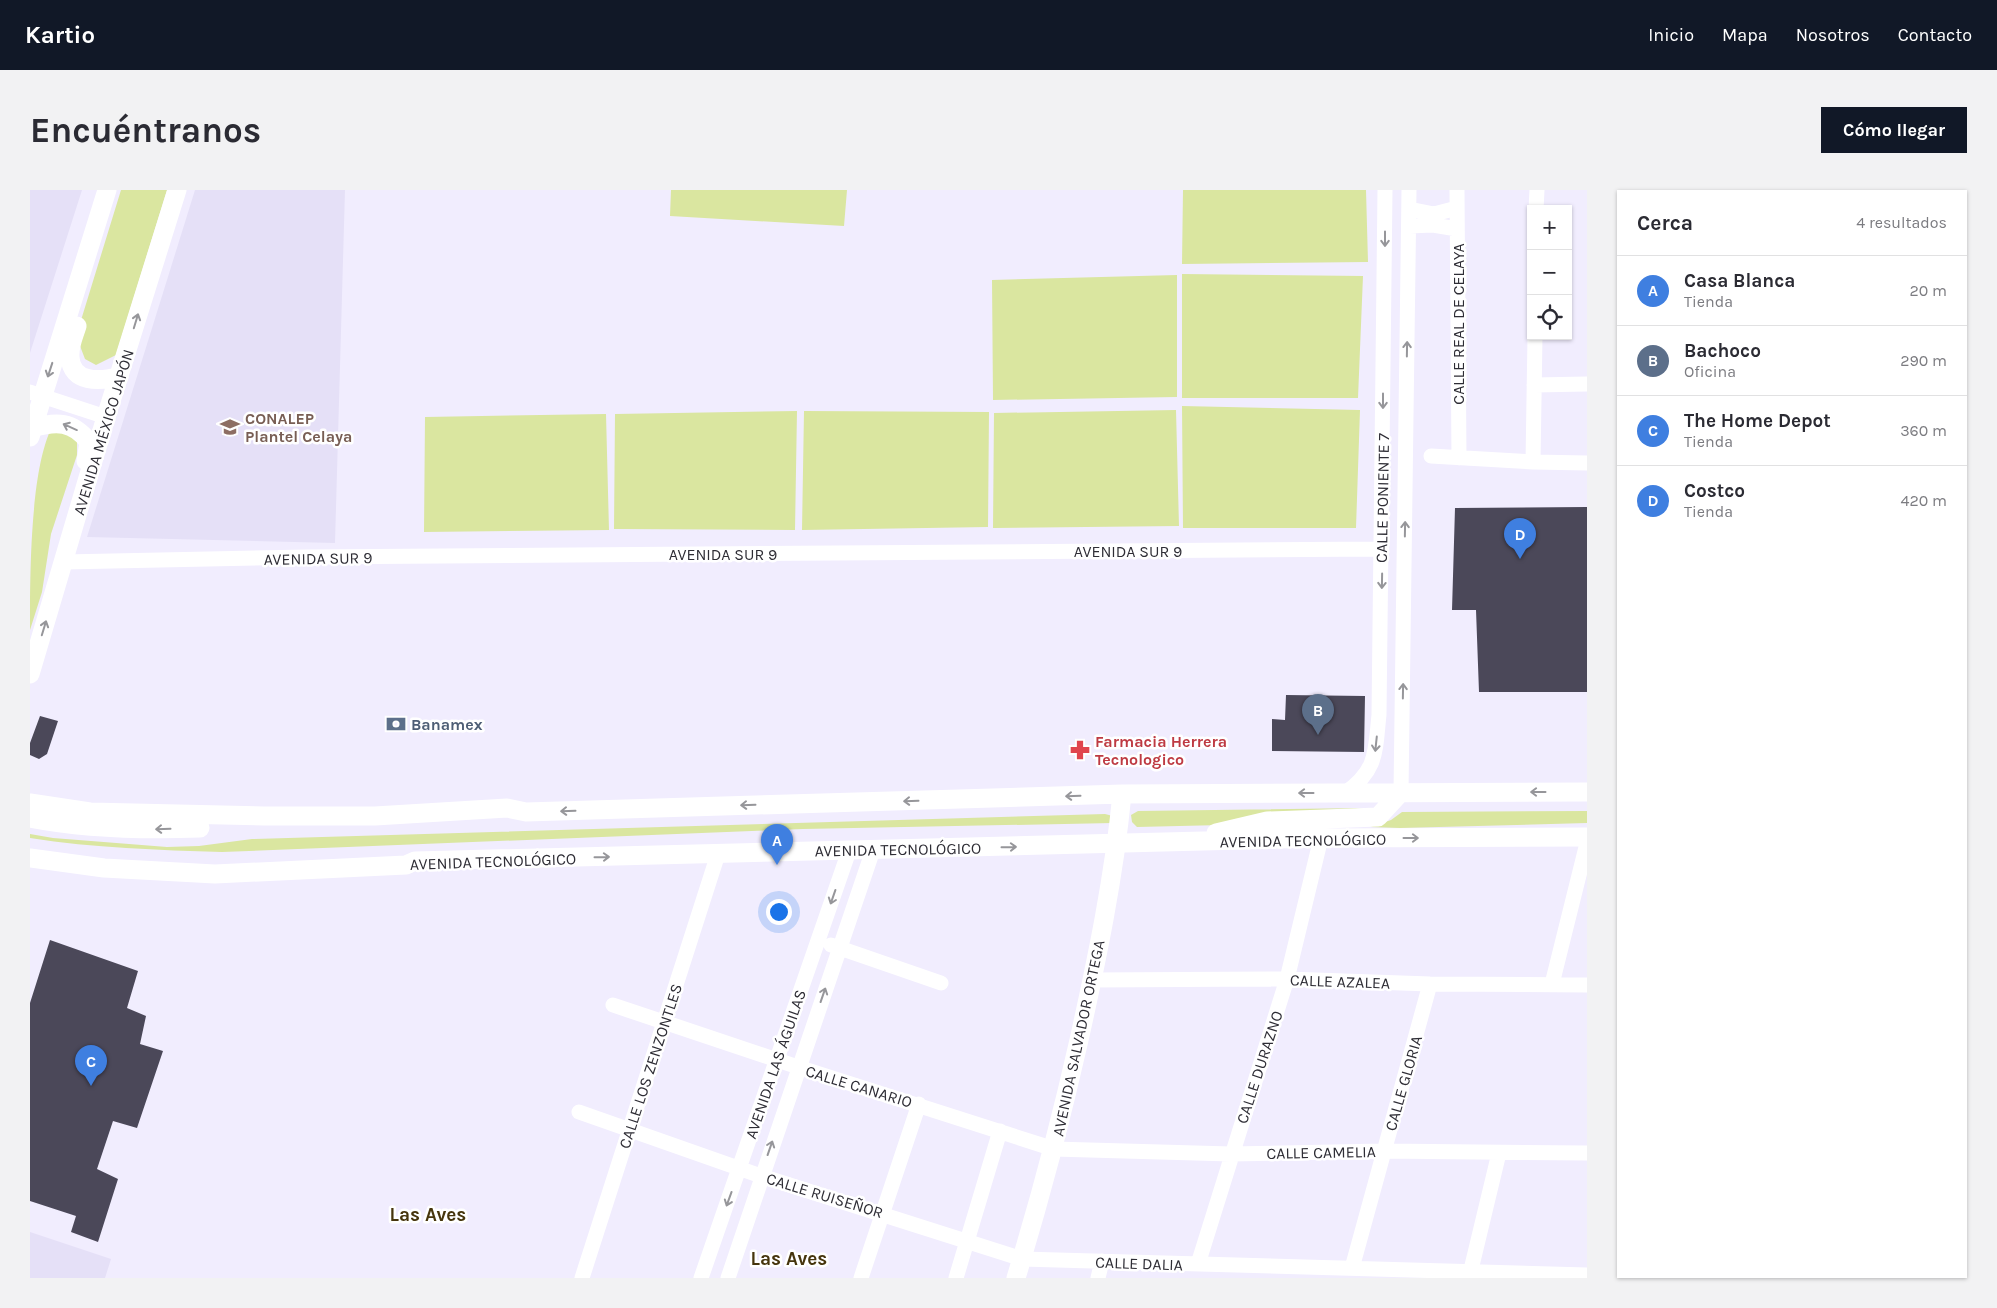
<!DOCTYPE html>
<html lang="es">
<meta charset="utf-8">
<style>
:root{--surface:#fff;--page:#f2f2f3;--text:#2b2b33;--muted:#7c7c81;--line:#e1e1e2;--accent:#111827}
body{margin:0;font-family:Karla,sans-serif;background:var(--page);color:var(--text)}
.controls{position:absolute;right:15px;top:15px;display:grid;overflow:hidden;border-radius:0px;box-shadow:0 1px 4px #0004}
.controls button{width:45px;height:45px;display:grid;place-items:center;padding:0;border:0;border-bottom:1px solid var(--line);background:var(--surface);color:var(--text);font:25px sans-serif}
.you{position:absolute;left:748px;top:721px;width:18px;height:18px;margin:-12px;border:4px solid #fff;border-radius:50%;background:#1a73e8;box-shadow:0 0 0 8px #1a73e833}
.badge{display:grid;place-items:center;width:32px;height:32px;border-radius:50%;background:var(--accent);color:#fff;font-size:16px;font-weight:700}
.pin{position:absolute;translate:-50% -41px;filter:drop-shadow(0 1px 2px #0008)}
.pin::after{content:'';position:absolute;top:26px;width:18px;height:15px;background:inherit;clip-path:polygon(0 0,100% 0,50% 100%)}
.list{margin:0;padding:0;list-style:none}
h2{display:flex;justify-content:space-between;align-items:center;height:65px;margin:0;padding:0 20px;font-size:21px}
h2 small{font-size:16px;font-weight:400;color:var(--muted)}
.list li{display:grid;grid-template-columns:32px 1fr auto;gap:15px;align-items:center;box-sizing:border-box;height:70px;padding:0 20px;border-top:1px solid var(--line)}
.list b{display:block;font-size:19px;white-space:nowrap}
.list p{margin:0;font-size:16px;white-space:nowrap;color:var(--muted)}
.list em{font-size:16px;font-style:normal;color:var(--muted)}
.icon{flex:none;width:28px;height:28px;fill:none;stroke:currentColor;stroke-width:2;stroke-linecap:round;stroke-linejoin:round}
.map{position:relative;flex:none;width:1557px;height:1088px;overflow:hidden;border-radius:0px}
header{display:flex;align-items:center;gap:30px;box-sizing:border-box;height:70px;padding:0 25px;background:var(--accent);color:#fff}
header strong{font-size:24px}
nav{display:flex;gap:28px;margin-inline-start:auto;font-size:18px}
.intro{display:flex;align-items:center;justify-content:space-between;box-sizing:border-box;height:120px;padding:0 30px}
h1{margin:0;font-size:35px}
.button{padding:12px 22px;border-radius:0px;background:var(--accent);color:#fff;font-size:18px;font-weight:700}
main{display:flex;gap:30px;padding:0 30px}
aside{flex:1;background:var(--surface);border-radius:0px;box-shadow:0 1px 4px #0004}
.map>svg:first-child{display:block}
</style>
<header>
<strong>Kartio</strong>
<nav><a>Inicio</a><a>Mapa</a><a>Nosotros</a><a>Contacto</a></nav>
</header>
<div class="intro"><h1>Encuéntranos</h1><a class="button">Cómo llegar</a></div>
<main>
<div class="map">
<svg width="1557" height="1088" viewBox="0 0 1557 1088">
<rect width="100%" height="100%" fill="#f1edfe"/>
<path fill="#e5e0f7" d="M0 0H52L0 163Z
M165 0H315L305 353 57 347Z
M0 1042 81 1069 75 1088H0Z"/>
<path fill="#dae6a0" d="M91 0H137L86 165 66 175 55 169 47 148 48 140Z
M641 0H817L814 36 640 26Z
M1153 0H1336L1338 72 1152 74Z
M1152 84 1333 86 1328 208H1152Z
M1147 85V207L963 210 962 90Z
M1152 216 1330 220 1326 338H1153Z
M1146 220 1149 336 963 338 964 223Z
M767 221 765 340 584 339 585 224Z
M774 221 959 222 958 337 772 340Z
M576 224 579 340 394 342 395 227Z
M22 237 47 249V265L21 344 12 402 0 440C0 386 0 280 22 237Z
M1334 618 1192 635 1107 637 1102 632 1101 625 1108 621Z
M1557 621V633L1370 638 1340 637 1361 630 1372 622Z
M1075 624 1083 626V633L773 639 192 662C128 660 64 658 0 648V644L23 648 137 657 169 656 222 649Z"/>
<path fill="#4b4859" d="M1557 317V502H1449L1446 420H1422L1425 318Z
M1256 505 1335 506 1334 562 1242 561V529L1255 530Z
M10 526 28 531 17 564 9 569 0 565V553Z
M20 750 108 781 97 818 116 826 110 854 133 861 107 938 83 931 67 979 88 989 68 1052 41 1042 46 1026 0 1011V813Z"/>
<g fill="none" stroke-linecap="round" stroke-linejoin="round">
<path stroke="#fff" stroke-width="15" d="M1427 0 1429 268
M1379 19 1404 24 1427 18
M1506 19 1507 0
M1379 36 1403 35 1427 39
M1504 195 1557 194
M0 202 76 227
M1401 266 1503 272 1557 273
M1503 272 1505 146
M34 372 277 367 1352 359
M1371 602 1379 0
M1315 603C1348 580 1345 561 1349 525L1355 0
M801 755 911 793
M1062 790 1257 789 1400 794 1557 795
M1522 794 1557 653
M583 815 768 877 1024 959 1201 964 1353 961 1557 963
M549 922 731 986 992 1069 1557 1085
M1168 1074 1257 789 1291 648
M1322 1078 1400 794
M552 1088 688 664
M671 1088 819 661
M698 1088 843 660
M831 1088 889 914
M926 1088 970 941
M1068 1088 1072 1071
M1439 1088 1469 963"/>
<path stroke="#fff" stroke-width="19" d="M47 136C44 146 39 156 40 167 41 193 70 192 89 186
M3 238C26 231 43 231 59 252L56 271
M0 247 77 0
M0 484 76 227 147 0
M0 613 60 622 234 626H345L477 618 496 622 1092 604 1557 602
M0 628C56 639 113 640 170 638
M1186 643 1237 631 1348 627 1371 602
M0 668 74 678 185 684 376 675 385 671 1291 648 1557 647
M986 1088C1010 1009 1031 930 1049 850 1067 769 1084 687 1092 604"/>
</g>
<defs><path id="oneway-shaft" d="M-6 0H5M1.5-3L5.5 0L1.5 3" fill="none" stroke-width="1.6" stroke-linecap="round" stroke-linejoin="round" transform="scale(1.25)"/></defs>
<g stroke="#96969a">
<use href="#oneway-shaft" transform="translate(1355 49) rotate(90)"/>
<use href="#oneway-shaft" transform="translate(106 131) rotate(-73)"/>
<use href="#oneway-shaft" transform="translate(1377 159) rotate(-89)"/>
<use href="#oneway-shaft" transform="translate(20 180) rotate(108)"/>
<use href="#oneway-shaft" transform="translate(1353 211) rotate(90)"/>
<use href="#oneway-shaft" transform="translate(40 237) rotate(-156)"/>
<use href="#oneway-shaft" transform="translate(1375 339) rotate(-89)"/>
<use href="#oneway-shaft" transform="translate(1352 391) rotate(91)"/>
<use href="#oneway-shaft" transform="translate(14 438) rotate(-73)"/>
<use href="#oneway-shaft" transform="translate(1373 501) rotate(-89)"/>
<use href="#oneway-shaft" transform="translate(1346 554) rotate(96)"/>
<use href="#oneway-shaft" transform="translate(1508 602) rotate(180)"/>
<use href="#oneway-shaft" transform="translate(1276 603) rotate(180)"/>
<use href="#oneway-shaft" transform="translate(1043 606) rotate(178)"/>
<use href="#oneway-shaft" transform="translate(881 611) rotate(178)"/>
<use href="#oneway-shaft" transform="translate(718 615) rotate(178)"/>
<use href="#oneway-shaft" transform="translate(538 621) rotate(178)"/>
<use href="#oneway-shaft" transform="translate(133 639) rotate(178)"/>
<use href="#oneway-shaft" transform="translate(1381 648)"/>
<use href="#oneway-shaft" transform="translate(979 657) rotate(-1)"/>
<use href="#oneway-shaft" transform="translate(572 667) rotate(-1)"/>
<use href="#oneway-shaft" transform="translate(803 707) rotate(109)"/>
<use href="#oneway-shaft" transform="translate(793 805) rotate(-71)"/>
<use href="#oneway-shaft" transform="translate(740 958) rotate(-71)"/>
<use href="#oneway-shaft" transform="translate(699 1009) rotate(110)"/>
</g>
<defs>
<symbol id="school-bare" viewBox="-9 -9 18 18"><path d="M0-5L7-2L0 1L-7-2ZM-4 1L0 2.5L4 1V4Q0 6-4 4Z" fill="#8d6e63" stroke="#fff" stroke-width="2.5" paint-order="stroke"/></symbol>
<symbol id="bank-bare" viewBox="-9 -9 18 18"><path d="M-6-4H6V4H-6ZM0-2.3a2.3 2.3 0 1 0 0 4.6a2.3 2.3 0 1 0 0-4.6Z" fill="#5c6f8a" stroke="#fff" stroke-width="2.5" paint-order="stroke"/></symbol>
<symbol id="pharmacy-bare" viewBox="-9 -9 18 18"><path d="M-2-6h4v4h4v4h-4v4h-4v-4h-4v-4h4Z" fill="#e0444e" stroke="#fff" stroke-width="2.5" paint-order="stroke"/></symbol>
</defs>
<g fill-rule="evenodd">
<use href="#school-bare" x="186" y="223" width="28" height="28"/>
<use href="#bank-bare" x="352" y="520" width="28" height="28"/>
<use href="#pharmacy-bare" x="1036" y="546" width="28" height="28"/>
</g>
<g text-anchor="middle" stroke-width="5" stroke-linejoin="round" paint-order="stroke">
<g font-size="16" fill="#2e2d35" stroke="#fff">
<text transform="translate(1428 134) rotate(-90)" y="6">CALLE REAL DE CELAYA</text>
<text transform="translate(73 242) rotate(-73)" y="6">AVENIDA MÉXICO JAPÓN</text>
<text transform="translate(1352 308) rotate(-89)" y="6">CALLE PONIENTE 7</text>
<text x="1098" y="367">AVENIDA SUR 9</text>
<text x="693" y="370">AVENIDA SUR 9</text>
<text transform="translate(288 368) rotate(-1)" y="6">AVENIDA SUR 9</text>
<text transform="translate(1273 650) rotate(-1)" y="6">AVENIDA TECNOLÓGICO</text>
<text transform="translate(868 659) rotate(-1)" y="6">AVENIDA TECNOLÓGICO</text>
<text transform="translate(463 671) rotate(-2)" y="6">AVENIDA TECNOLÓGICO</text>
<text transform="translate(1310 791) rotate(2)" y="6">CALLE AZALEA</text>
<text transform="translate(1048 848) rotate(-78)" y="6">AVENIDA SALVADOR ORTEGA</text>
<text transform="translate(745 874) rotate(-71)" y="6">AVENIDA LAS ÁGUILAS</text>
<text transform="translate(620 876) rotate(-72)" y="6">CALLE LOS ZENZONTLES</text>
<text transform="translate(1229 877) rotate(-72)" y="6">CALLE DURAZNO</text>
<text transform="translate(1373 893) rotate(-74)" y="6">CALLE GLORIA</text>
<text transform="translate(829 896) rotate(17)" y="6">CALLE CANARIO</text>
<text transform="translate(1291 962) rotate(-1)" y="6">CALLE CAMELIA</text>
<text transform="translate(795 1005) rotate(17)" y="6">CALLE RUISEÑOR</text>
<text transform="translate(1109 1073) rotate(2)" y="6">CALLE DALIA</text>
</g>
<g font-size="16" font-weight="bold" fill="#785e54" stroke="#fff" text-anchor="start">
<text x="215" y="234">CONALEP<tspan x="215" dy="18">Plantel Celaya</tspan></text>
</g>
<g font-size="16" font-weight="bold" fill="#4e5e75" stroke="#fff" text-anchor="start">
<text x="381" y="540">Banamex</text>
</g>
<g font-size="16" font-weight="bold" fill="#be3a42" stroke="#fff" text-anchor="start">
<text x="1065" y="557">Farmacia Herrera<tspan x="1065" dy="18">Tecnologico</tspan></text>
</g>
<g font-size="19" font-weight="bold" fill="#46350d" stroke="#fff">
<text x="398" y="1031">Las Aves</text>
<text x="759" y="1075">Las Aves</text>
</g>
</g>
</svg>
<div class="controls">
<button>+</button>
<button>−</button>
<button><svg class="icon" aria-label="locate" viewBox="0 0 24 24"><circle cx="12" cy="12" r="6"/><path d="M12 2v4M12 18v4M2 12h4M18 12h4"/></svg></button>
</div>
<div class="you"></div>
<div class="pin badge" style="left:747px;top:675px;background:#3f7fe0">A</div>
<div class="pin badge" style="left:1288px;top:545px;background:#5c6f8a">B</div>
<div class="pin badge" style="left:61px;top:896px;background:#3f7fe0">C</div>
<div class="pin badge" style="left:1490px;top:369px;background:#3f7fe0">D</div>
</div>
<aside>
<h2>Cerca<small>4 resultados</small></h2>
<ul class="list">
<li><span class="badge" style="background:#3f7fe0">A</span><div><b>Casa Blanca</b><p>Tienda</p></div><em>20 m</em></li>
<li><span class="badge" style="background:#5c6f8a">B</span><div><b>Bachoco</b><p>Oficina</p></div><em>290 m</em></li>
<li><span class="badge" style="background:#3f7fe0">C</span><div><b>The Home Depot</b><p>Tienda</p></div><em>360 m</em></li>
<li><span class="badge" style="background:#3f7fe0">D</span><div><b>Costco</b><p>Tienda</p></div><em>420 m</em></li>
</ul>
</aside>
</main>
